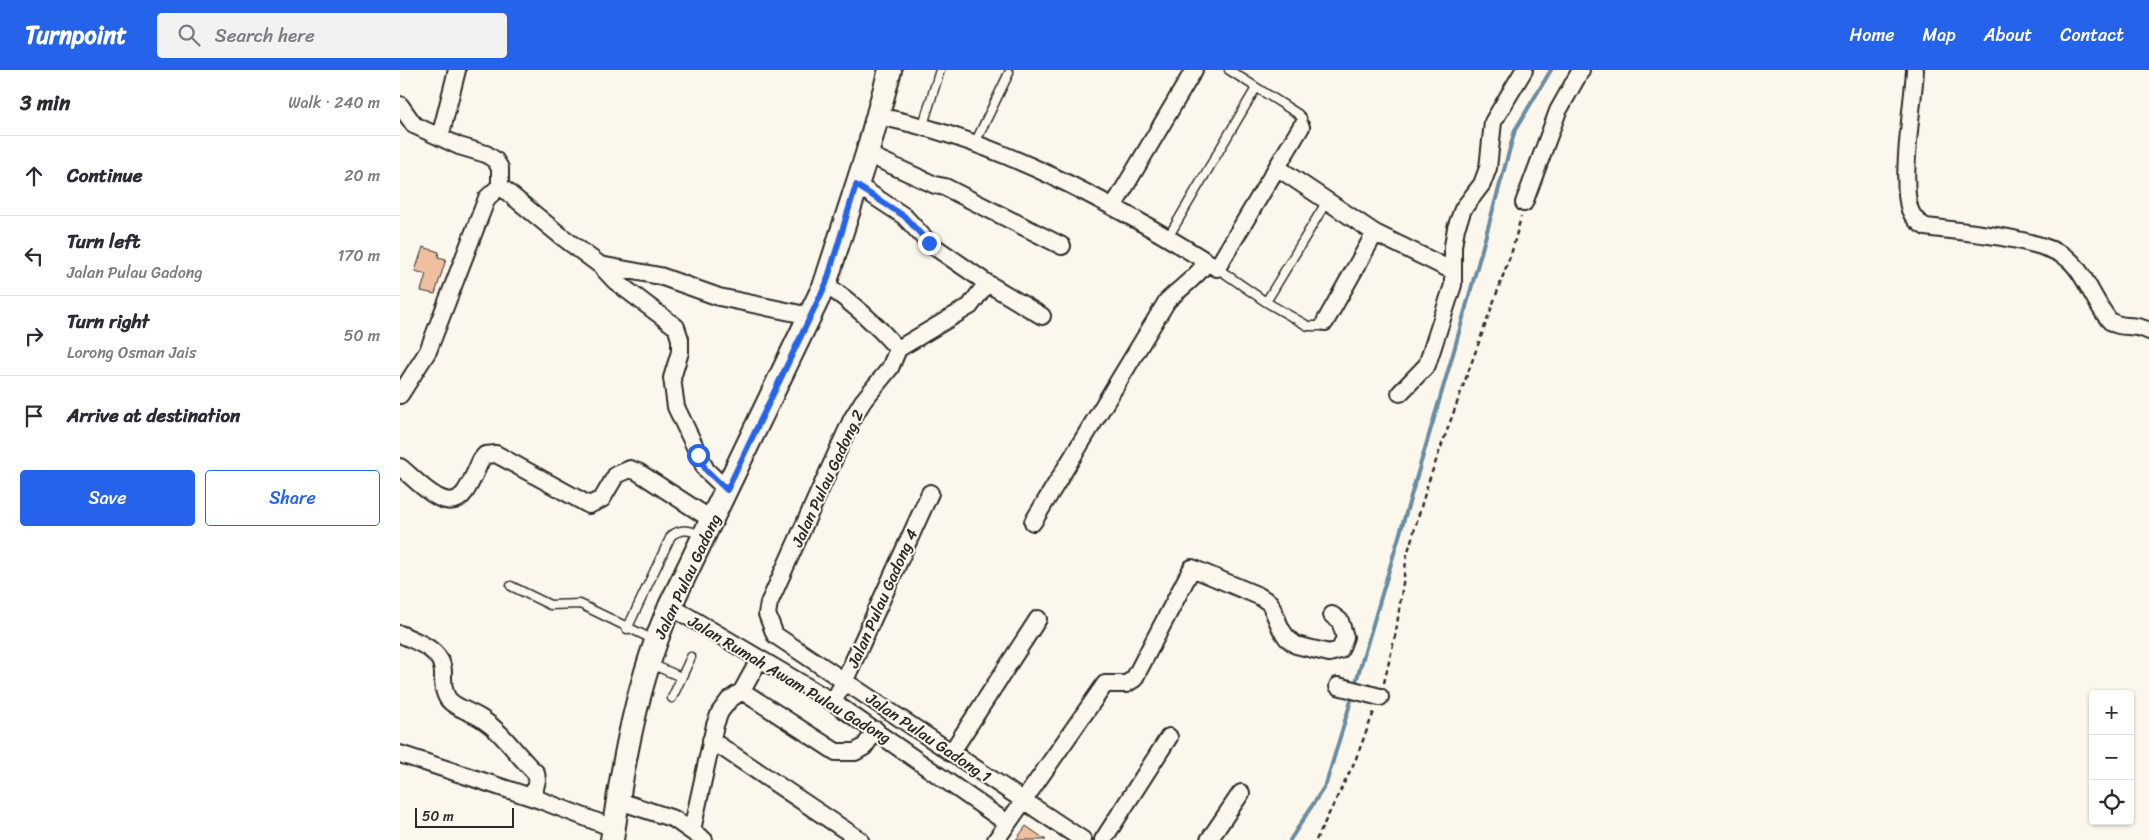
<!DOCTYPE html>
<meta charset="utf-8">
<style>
:root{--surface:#fff;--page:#f2f2f3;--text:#2b2b33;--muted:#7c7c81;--line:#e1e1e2;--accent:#2563eb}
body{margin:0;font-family:Sriracha,sans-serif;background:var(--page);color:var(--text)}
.controls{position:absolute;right:15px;bottom:15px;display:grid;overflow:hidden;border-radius:5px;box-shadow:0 1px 4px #0004}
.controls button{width:45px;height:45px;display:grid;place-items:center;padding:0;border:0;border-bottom:1px solid var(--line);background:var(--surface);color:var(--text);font:25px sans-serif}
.scale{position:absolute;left:15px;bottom:12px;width:99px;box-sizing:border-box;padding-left:5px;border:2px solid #2b2b2b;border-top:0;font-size:14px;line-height:18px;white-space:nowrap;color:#2b2b2b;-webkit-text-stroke:4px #fbf7ec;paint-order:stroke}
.stop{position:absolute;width:15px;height:15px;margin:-11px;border:4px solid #2563eb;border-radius:50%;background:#fff}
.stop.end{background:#2563eb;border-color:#fff;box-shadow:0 1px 5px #0008}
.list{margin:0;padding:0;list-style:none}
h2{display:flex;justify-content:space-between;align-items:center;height:65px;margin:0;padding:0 20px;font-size:21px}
h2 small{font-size:16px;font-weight:400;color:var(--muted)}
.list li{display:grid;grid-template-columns:32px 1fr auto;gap:15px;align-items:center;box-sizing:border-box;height:80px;padding:0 20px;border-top:1px solid var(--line)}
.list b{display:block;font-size:19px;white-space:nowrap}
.list p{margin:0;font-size:16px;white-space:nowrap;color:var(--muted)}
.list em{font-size:16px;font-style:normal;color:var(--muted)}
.actions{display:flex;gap:10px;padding:15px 20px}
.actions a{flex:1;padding:11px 0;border:1px solid var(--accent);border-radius:5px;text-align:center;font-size:18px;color:var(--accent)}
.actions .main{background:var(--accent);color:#fff}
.icon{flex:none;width:28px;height:28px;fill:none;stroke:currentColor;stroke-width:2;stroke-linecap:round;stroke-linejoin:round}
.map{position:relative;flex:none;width:1749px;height:770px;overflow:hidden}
header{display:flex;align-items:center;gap:30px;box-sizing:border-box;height:70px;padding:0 25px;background:var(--accent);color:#fff}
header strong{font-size:24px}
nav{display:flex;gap:28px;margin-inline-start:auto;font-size:18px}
.search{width:350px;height:45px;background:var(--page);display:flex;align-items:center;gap:12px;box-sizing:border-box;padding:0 18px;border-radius:5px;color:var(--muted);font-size:19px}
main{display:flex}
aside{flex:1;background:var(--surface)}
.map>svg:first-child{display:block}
</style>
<header>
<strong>Turnpoint</strong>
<div class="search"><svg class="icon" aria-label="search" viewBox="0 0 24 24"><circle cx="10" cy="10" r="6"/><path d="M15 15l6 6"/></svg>Search here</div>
<nav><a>Home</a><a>Map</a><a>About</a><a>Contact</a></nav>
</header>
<main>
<aside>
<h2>3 min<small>Walk · 240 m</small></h2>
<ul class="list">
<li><svg class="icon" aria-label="ahead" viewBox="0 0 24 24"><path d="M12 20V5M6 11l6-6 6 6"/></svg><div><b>Continue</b></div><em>20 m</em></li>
<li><svg class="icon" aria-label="left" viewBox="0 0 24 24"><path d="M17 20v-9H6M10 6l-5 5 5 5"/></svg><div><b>Turn left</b><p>Jalan Pulau Gadong</p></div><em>170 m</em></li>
<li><svg class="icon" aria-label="right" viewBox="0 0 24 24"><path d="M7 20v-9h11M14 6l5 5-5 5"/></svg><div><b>Turn right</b><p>Lorong Osman Jais</p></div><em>50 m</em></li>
<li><svg class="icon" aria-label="arrive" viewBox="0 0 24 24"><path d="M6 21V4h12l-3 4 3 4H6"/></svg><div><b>Arrive at destination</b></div></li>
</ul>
<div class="actions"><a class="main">Save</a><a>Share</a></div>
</aside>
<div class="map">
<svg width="1749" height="770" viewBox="0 0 1749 770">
<rect width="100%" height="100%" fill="#fbf7ec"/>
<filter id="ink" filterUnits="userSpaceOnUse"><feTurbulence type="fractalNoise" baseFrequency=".02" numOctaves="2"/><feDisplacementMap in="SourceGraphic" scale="10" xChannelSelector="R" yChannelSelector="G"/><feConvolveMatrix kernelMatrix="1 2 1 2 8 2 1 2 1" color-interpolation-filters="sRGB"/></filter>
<g filter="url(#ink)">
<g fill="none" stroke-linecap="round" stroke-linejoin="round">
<path stroke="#688ca2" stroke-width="4" d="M955 615 1053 284 1115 60 1151 0
M890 770 926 714 953 624"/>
</g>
<path fill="#f0bfa0" stroke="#2b2b2b" d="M23 177 39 182 38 187 46 189 35 224 21 221 26 204 15 201Z
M626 756 646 770H616Z"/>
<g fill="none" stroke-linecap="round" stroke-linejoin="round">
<defs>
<path id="lane" d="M829 0 898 44 902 48 901 57
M523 55 540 0
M575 73 609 3
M767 169 856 18
M817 198 866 232 908 256H920L925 252
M866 232 927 131
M111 516 150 535 180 534 254 570
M227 559 271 466C281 458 290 460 301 465
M251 594 281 607
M272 628 291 587"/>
<path id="street" d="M1515 0C1513 35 1500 110 1510 140 1513 148 1518 153 1526 157 1562 162 1638 167 1667 188 1684 201 1695 234 1710 251 1722 260 1732 252 1749 261
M0 35 14 55 59 76 86 84 95 90 100 98V116L161 166 200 195 260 206 319 227 410 246
M477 46C594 68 717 135 817 198L901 57
M40 67 57 0
M467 84 535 115 545 117 662 176
M878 98 975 163 1053 201
M457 115 504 146 529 173 587 213 642 246
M1124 133 1158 41 1181 0
M713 137 794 0
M200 195 215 211 276 257 280 269V282L272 308 276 337 306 400 327 420
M587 213 570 236 498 279 490 298 463 331 452 349 369 533 367 544 375 565 683 770
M425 214C453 233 476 254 498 279
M925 252 975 163
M1000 323 1027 295 1053 215V176L1056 158 1063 139 1082 114 1088 98 1093 52 1124 0
M0 325 28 281 87 128 100 116
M0 397C15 408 47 448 65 422 72 412 76 400 81 390L85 385 96 384 189 435 202 429 216 405 230 399 238 402 312 450
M633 452 767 231C781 217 796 208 807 192
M270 536 433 632 607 753
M0 564C18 572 43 580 43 603 43 613 43 621 48 629 55 638 72 642 82 649 104 663 117 686 136 703L137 710 133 727
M938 616 980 627
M342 621 436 682H455L464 677 476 660
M433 632 445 610 530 423
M311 670 460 770
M551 683 638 549
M0 684 140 730 213 758
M219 731 274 749 304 770
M292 760 315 655 320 642 329 630 342 621 359 590
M596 770 705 614H726L734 609 792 498 859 526 870 533 881 559 887 568 896 575 929 583 940 580 945 567 940 551 932 545
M703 770 769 667
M809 770 841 723"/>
<path id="secondary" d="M212 770C223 691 238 609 270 536L425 214 467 84 490 0"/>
</defs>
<use href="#lane" stroke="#2b2b2b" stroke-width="11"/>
<use href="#street" stroke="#2b2b2b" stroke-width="20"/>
<use href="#secondary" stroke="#2b2b2b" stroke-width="26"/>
<path stroke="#2b2b2b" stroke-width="2.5" stroke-dasharray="5 4" stroke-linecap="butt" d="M984 613 996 562 1007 485 1028 413 1112 181 1121 147
M916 770 955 691 975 639"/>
<use href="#lane" stroke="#fbf7ec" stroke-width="8"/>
<use href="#street" stroke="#fbf7ec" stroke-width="16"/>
<use href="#secondary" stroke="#fbf7ec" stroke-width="22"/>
</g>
</g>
<g fill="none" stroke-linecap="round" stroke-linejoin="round" filter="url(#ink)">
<path stroke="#2563eb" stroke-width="6" d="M298 385 306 400 327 420 426 214 456 115 504 146 529 173"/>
</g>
<g text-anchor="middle" stroke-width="4" stroke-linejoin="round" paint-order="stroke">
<g font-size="16" fill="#2b2b2b" stroke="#fbf7ec">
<text transform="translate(427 408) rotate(-65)" y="6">Jalan Pulau Gadong 2</text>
<text transform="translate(287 506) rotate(-65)" y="6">Jalan Pulau Gadong</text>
<text transform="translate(482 528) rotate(-66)" y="6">Jalan Pulau Gadong 4</text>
<text transform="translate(390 609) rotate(31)" y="6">Jalan Rumah Awam Pulau Gadong</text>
<text transform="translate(529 667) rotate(34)" y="6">Jalan Pulau Gadong 1</text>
</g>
</g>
</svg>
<div class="controls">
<button>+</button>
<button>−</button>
<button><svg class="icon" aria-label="locate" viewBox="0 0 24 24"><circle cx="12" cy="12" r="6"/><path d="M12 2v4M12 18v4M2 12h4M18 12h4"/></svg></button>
</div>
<div class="scale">50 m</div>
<div class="stop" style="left:298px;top:385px"></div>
<div class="stop end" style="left:529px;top:173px"></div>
</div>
</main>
